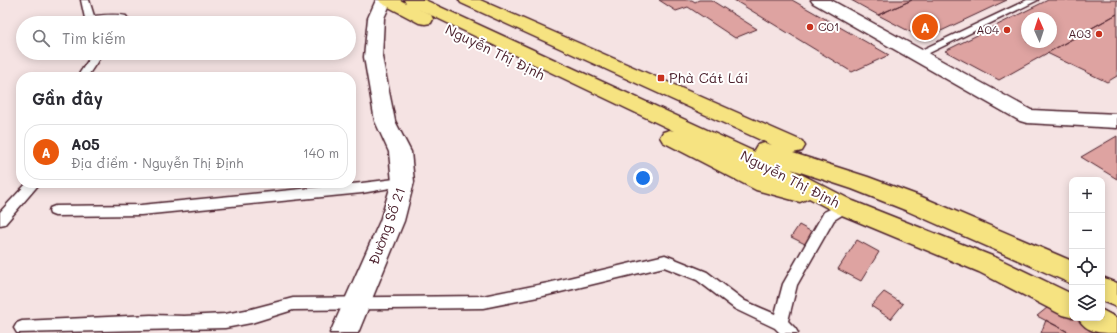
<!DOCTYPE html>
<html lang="vi">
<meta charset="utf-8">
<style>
:root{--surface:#fff;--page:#f7f7f7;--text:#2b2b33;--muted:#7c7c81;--line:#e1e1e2;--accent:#ea580c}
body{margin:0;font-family:Mali,sans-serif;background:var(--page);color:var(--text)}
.controls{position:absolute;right:12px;bottom:12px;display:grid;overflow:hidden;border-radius:8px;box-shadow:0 2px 10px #0003}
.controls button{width:36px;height:36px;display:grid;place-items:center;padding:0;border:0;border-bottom:1px solid var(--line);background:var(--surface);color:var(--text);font:20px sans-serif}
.compass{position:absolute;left:1021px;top:12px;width:36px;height:36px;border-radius:50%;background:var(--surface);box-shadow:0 2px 10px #0003;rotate:357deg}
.you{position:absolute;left:643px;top:178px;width:14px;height:14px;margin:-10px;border:3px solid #fff;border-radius:50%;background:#1a73e8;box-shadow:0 0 0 6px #1a73e833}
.badge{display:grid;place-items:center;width:26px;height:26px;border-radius:50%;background:var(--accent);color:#fff;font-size:13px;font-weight:700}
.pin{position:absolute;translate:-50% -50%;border:2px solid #fff;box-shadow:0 1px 4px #0006}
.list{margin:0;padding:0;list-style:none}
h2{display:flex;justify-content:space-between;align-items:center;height:52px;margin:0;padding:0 16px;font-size:17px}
h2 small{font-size:13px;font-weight:400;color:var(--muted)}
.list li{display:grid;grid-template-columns:26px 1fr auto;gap:12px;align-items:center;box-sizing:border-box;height:56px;margin:0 8px 8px;padding:0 8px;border:1px solid var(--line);border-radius:16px}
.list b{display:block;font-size:15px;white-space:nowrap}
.list p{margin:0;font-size:13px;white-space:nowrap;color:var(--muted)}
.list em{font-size:13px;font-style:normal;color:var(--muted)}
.icon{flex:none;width:22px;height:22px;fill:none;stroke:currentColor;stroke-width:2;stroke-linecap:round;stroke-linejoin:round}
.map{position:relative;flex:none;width:1117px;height:333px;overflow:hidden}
.search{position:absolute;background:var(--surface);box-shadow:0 2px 10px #0003;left:16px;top:16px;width:340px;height:44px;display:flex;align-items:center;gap:10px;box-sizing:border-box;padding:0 14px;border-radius:22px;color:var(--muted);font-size:15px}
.panel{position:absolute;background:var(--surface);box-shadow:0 2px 10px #0003;left:16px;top:72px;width:340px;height:116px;border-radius:16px}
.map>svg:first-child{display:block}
</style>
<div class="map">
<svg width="1117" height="333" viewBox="0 0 1117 333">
<rect width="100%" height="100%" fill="#f5e3e3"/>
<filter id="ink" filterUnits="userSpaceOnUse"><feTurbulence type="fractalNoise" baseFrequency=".025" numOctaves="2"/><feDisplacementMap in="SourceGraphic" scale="8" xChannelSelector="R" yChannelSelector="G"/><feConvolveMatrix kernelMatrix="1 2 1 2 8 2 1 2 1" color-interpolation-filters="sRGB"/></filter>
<g filter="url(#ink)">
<path fill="#dea3a1" stroke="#4a1f2b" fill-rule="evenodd" d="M659 0H692L695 2 699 0H711L757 29 735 38 688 7 676 11Z
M734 0H792L889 55 852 72Z
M851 0H912L878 15Z
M912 0H1007L924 39 878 15Z
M1048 0H1117V14L999 80 945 51ZM1027 18H1051V42H1027Z
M1117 14V76L1107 82 1047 53Z
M1117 136V179L1081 157Z
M799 225 814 233 805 244 791 237Z
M857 240 879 252 861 281 838 269Z
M1068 291 1072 293V318H1102V309L1117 317V333H1070L1037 316Z
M884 292 903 304 891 319 871 306Z
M1046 320 1070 333H1041Z"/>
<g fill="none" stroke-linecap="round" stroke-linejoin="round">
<defs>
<path id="lane" d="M81 0H89L94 16C105 15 115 14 126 16L130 23H120L119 20 95 21 96 23H86Z
M1027 0H1038L921 57 918 58 913 55 915 53Z
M93 53H103L87 77H77Z
M403 178 407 179 409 182 407 185 362 193 141 215 55 216 50 214 49 211 50 208 55 206 141 205 362 183Z
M27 183H40L5 224 0 225V212Z
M845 202 850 204 851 207 850 210 834 220 797 285 788 321 795 328 798 333H780L775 328 735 309 697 280 664 267 548 295 483 308 293 310 251 323 225 328 17 333 14 328 17 323 22 321 151 315 184 316 225 314 251 309 293 298 483 296 548 283 665 255 707 272 745 301 775 314 783 284 824 212Z"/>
<path id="street" d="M376 0H392L384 18 382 57 395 121 411 152 414 182 404 221 358 333H330L380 221 392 182 389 152 375 121 364 57 368 18Z
M811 0H831L1031 110 1117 114V128L1027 123 1020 121 813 3Z"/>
<path id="primary" d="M379 0H400L406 3 404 0H425L755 152 754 150 757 145 765 143 772 145 461 3 459 0H480L802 141 805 146 802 151 793 153 868 177 922 197 1072 261V284L905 210 852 189 791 169 853 201 997 258 1072 294V318H1074L1062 315 979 272 837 213 809 198 800 202 756 190 663 142 660 137 663 132 670 130 674 131 412 6 431 15 433 19 431 23 425 24 419 23 381 3Z
M1102 277 1117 283V307L1102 301Z
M1102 310 1117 318V333C1099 333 1087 333 1078 318H1102Z"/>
</defs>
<use href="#lane" stroke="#4a1f2b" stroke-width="3"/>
<use href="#street" stroke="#4a1f2b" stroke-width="3"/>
<use href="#primary" stroke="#4a1f2b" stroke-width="3"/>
<use href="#lane" fill="#fff" fill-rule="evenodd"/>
<use href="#street" fill="#fff" fill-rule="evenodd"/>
<use href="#primary" fill="#f6e381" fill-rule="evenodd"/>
</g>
</g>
<g fill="#c8321e" stroke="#fff" stroke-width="1.5">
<circle cx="810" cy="27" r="4"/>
<circle cx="1007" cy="30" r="4"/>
<circle cx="1099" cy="34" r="4"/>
<rect x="657" y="74" width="8" height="8" rx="2"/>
</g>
<g text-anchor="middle" stroke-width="4" stroke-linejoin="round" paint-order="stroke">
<g font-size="12" fill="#4a1f2b" stroke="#fff" text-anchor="end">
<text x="818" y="31" text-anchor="start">C01</text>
<text x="999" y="34">A04</text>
<text x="1091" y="38">A03</text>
</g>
<g font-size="14" fill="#4a1f2b" stroke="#fff">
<text transform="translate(495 52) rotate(26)" y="5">Nguyễn Thị Định</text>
<text transform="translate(790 179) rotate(27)" y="5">Nguyễn Thị Định</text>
<text transform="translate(387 226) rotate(-70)" y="5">Đường Số 21</text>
</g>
<g font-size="14" fill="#4a1f2b" stroke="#fff" text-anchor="start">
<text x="669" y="83">Phà Cát Lái</text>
</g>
</g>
</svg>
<div class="controls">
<button>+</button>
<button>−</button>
<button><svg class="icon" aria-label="locate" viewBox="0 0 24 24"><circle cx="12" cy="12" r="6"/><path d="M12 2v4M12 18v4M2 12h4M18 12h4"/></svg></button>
<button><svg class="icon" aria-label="layers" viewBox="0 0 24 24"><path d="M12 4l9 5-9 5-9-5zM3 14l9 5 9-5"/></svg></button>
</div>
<svg class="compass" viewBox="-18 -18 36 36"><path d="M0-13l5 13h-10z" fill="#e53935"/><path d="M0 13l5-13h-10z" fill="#7c7c81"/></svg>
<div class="you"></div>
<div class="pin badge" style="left:925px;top:27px">A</div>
<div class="search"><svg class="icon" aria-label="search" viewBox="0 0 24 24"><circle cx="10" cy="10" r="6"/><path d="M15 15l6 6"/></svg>Tìm kiếm</div>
<section class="panel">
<h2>Gần đây<small></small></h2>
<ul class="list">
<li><span class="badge">A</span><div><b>A05</b><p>Địa điểm · Nguyễn Thị Định</p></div><em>140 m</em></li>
</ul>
</section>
</div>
